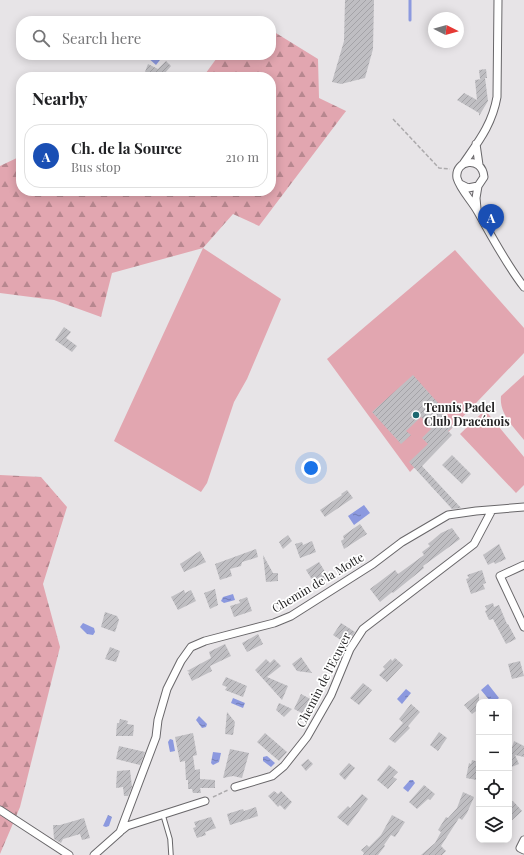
<!DOCTYPE html>
<meta charset="utf-8">
<style>
:root{--surface:#fff;--page:#f2f2f2;--text:#202124;--muted:#757577;--line:#e0e0e0;--accent:#b45309}
body{margin:0;font-family:"Playfair Display",serif;background:var(--page);color:var(--text)}
.controls{position:absolute;right:12px;bottom:12px;display:grid;overflow:hidden;border-radius:8px;box-shadow:0 2px 10px #0003}
.controls button{width:36px;height:36px;display:grid;place-items:center;padding:0;border:0;border-bottom:1px solid var(--line);background:var(--surface);color:var(--text);font:20px sans-serif}
.compass{position:absolute;left:428px;top:12px;width:36px;height:36px;border-radius:50%;background:var(--surface);box-shadow:0 2px 10px #0003;rotate:96deg}
.you{position:absolute;left:311px;top:468px;width:14px;height:14px;margin:-10px;border:3px solid #fff;border-radius:50%;background:#1a73e8;box-shadow:0 0 0 6px #1a73e833}
.badge{display:grid;place-items:center;width:26px;height:26px;border-radius:50%;background:var(--accent);color:#fff;font-size:13px;font-weight:700}
.pin{position:absolute;translate:-50% -33px;filter:drop-shadow(0 1px 2px #0008)}
.pin::after{content:'';position:absolute;top:21px;width:14px;height:12px;background:inherit;clip-path:polygon(0 0,100% 0,50% 100%)}
.list{margin:0;padding:0;list-style:none}
h2{display:flex;justify-content:space-between;align-items:center;height:52px;margin:0;padding:0 16px;font-size:17px}
h2 small{font-size:13px;font-weight:400;color:var(--muted)}
.list li{display:grid;grid-template-columns:26px 1fr auto;gap:12px;align-items:center;box-sizing:border-box;height:64px;margin:0 8px 8px;padding:0 8px;border:1px solid var(--line);border-radius:16px}
.list b{display:block;font-size:15px;white-space:nowrap}
.list p{margin:0;font-size:13px;white-space:nowrap;color:var(--muted)}
.list em{font-size:13px;font-style:normal;color:var(--muted)}
.icon{flex:none;width:22px;height:22px;fill:none;stroke:currentColor;stroke-width:2;stroke-linecap:round;stroke-linejoin:round}
.map{position:relative;flex:none;width:524px;height:855px;overflow:hidden}
.search{position:absolute;background:var(--surface);box-shadow:0 2px 10px #0003;left:16px;top:16px;width:260px;height:44px;display:flex;align-items:center;gap:10px;box-sizing:border-box;padding:0 14px;border-radius:16px;color:var(--muted);font-size:15px}
.panel{position:absolute;background:var(--surface);box-shadow:0 2px 10px #0003;left:16px;top:72px;width:260px;height:124px;border-radius:16px}
.map>svg:first-child{display:block}
</style>
<div class="map">
<svg width="524" height="855" viewBox="0 0 524 855">
<defs>
<pattern id="forest-firs" width="22" height="20" patternUnits="userSpaceOnUse"><rect width="22" height="20" fill="#e2a6b0"/><path d="M5 1l3.5 6h-7zM16 11l3.5 6h-7z" fill="#b7878f"/></pattern>
<pattern id="water-ripples" width="26" height="14" patternUnits="userSpaceOnUse"><rect width="26" height="14" fill="#8c99df"/><path d="M2 4q2-2 4 0t4 0M15 11q2-2 4 0t4 0" fill="none" stroke="#727db5"/></pattern>
<pattern id="building-hatch" width="6" height="6" patternUnits="userSpaceOnUse"><rect width="6" height="6" fill="#bfbec2"/><path d="M-1 1l2-2M0 6l6-6M5 7l2-2" fill="none" stroke="#a4a3a7"/></pattern>
</defs>
<rect width="100%" height="100%" fill="#e7e4e7"/>
<path fill="url(#forest-firs)" d="M271 30 318 59 319 98 346 111 259 226 233 214 203 248 112 273 101 317 54 300 0 293V166L21 156V191H271V77H203L219 55H271Z
M0 475 41 477 67 507 43 584 60 647 20 807 0 854Z"/>
<path fill="#e2a6b0" d="M203 248 281 299 247 379 234 402 207 483 201 492 114 441Z
M455 250 524 328V353L410 472 327 359Z
M524 375V440C514 427 499 414 501 396Z
M485 410 524 457V485L516 493 460 434Z"/>
<path fill="url(#water-ripples)" d="M149 55H155L160 60 156 65 147 57Z
M364 505 370 513 354 525 348 516Z
M233 594 235 600 224 603 221 601 223 597Z
M83 623 94 628 95 632 93 635 87 634 80 627Z
M488 684 499 698 494 702H491L481 690Z
M406 689 411 693 402 704 397 699Z
M233 698 245 703 243 708 231 703Z
M199 716 207 724 206 727 202 728 196 720Z
M170 739 173 740 175 751 170 752 168 742Z
M213 752 221 753 219 762 213 765 211 763Z
M267 756 275 763 271 767 263 761V757Z
M410 780H413L415 783 408 792 403 788Z
M108 815 112 817 109 826 106 827 103 826Z"/>
<g fill="none" stroke-linecap="round" stroke-linejoin="round">
<path stroke="#8c99df" stroke-width="3" d="M410 20V0"/>
</g>
<path fill="url(#building-hatch)" d="M345 0H374L373 49 365 78 341 84 332 82 344 41Z
M166 61 171 66 165 73 169 77H155L145 72 148 64 158 69Z
M486 69 487 78H485L488 101 479 116V113L457 100 464 93 477 100 475 80 482 79H480L479 70Z
M64 327 71 332 66 338 77 346 72 352 55 340Z
M413 375 438 403 434 406 451 422 450 424 453 427 448 431 452 435 422 466 461 508 452 509 409 462 428 444 422 438 431 429 421 417 406 431 411 435 401 444 372 412Z
M452 455 471 474 462 484 442 465Z
M347 490 353 498 325 517 320 510 342 495 341 494Z
M360 524 367 534 344 549 341 541 344 539 343 536Z
M452 528 460 539 423 566 424 568 393 593 392 592 380 602 370 589 395 570 398 574 424 555 422 552 430 546 428 544 441 533Z
M288 535 292 541 283 549 279 542Z
M312 541 316 552 300 558 295 544 302 542 303 545Z
M499 544 506 559 495 564 494 562 488 565 483 555Z
M256 549 258 557 242 562 241 566 230 569 232 576 220 580 215 564Z
M200 551 206 562 184 572 180 564Z
M263 555 273 573H278V581L266 582Z
M319 562 329 578 316 586 306 570Z
M482 570 486 583 483 584 485 589 471 594 466 579 469 578 467 575Z
M215 589 218 605 210 609 204 593Z
M184 590 185 593 191 590 196 601 178 610 171 597Z
M247 597 252 611 234 617 230 606 240 603 239 600Z
M493 603 494 607 499 605 507 624H508L516 639 506 644 493 619 489 620 485 611 487 610 485 606Z
M105 612 117 616 119 620 115 632 101 627Z
M341 623 355 632 347 644 333 635Z
M258 634 263 644 247 652 242 643Z
M225 644 231 656 210 666 212 671 192 681 188 673 190 672 187 671 211 658 209 652Z
M110 647 120 651 116 662 105 659Z
M301 657 312 673 297 671 292 664Z
M395 658 403 665 387 682 379 675 385 669 383 667 391 659 392 661Z
M266 659 270 663 274 659 281 666 267 677 288 686 282 700 255 670Z
M520 661 524 676 512 679 508 664Z
M226 677 247 686 243 697 225 690 227 687 222 685Z
M363 683 372 690 359 705 350 698Z
M479 693V709L472 714 464 705Z
M301 694 318 703 313 712 305 708 302 713 294 709Z
M279 703 292 709 284 717 276 710Z
M411 704 420 712 408 726 410 728 395 743 389 739 403 723 399 719Z
M227 712 235 722 233 735 225 734Z
M120 719 128 721 127 724 134 725 133 736H116L117 723H119Z
M439 732 447 738 438 751 430 745Z
M193 733 197 755 193 756 195 770 200 769V779L215 780V788H200L201 793H193L192 789H188V780H186L185 761 180 762 175 737Z
M265 733 287 752 279 761 257 742Z
M509 741 512 747 514 741 524 746V757L515 755 519 764 509 768Z
M119 746 145 752 140 765 116 759Z
M230 749 249 753 242 778 233 776 223 778Z
M308 759 313 764 306 771 301 765Z
M472 760 479 762 477 780 466 778 469 763 471 764Z
M349 763 355 768 345 780 339 774Z
M389 765 398 772 393 777 397 779 388 789 377 780Z
M130 770 132 787 128 796H124L123 787 116 788 117 771Z
M424 785 435 794 430 800 428 799 417 809 409 802Z
M274 791 278 794 281 791 292 802 285 810 280 805 278 807 268 796Z
M463 792 474 797 467 813 462 820 459 818 441 846 446 851 442 855H421L435 843 441 832 438 830 446 817 448 818 457 808Z
M362 794 368 799 348 826 337 817 348 806 350 808Z
M513 801 522 811 509 823V804Z
M256 807 258 816 230 825 227 814 243 809 244 811Z
M392 815 405 822 395 837 391 835 384 845 385 846 378 855H363L364 853 361 850 367 845 369 847 381 835Z
M211 817 216 828 205 832 206 835 197 838 193 828 196 827 194 822Z
M84 818 90 838 82 840 80 834 63 839 61 843 54 839 53 825H60Z"/>
<g fill="none" stroke-linecap="round" stroke-linejoin="round">
<defs>
<path id="service" d="M163 815 170 839 171 855"/>
<path id="minor" d="M476 144 479 165
M463 164C478 142 492 125 497 97L498 0
M460 184 468 188 478 186 484 177C482 155 454 160 457 178 460 189 472 201 478 212 492 237 506 264 524 287
M477 209 476 198 478 186
M524 565 500 576 524 627
M235 787 272 776 284 766 307 737 331 695 350 649 363 629 474 544 492 510
M0 810 69 855
M122 830 127 826 205 801
M524 840 520 848 524 850
M94 855 120 832 156 737 158 720 167 689 181 661 191 647 205 641 274 623 291 616 373 564 402 542 448 515 476 511 524 507"/>
</defs>
<use href="#service" stroke="#69676a" stroke-width="5.5"/>
<use href="#minor" stroke="#69676a" stroke-width="9"/>
<path stroke="#acaaac" stroke-width="1.5" stroke-dasharray="4 2" stroke-linecap="butt" d="M393 119 439 168 450 169
M213 797 228 790"/>
<use href="#service" stroke="#fff" stroke-width="3.5"/>
<use href="#minor" stroke="#fff" stroke-width="7"/>
</g>
<circle fill="#1c6870" stroke="#fff" stroke-width="1.5" cx="416" cy="415" r="4"/>
<g text-anchor="middle" stroke-width="3.5" stroke-linejoin="round" paint-order="stroke">
<g font-size="12" font-weight="bold" fill="#262526" stroke="#fff" text-anchor="start">
<text x="424" y="412">Tennis Padel<tspan x="424" dy="14">Club Dracénois</tspan></text>
</g>
<g font-size="12" fill="#262526" stroke="#fff">
<text transform="translate(318 583) rotate(-31)" y="4">Chemin de la Motte</text>
<text transform="translate(324 680) rotate(-63)" y="4">Chemin de l'Ecuyer</text>
</g>
</g>
</svg>
<div class="controls">
<button>+</button>
<button>−</button>
<button><svg class="icon" aria-label="locate" viewBox="0 0 24 24"><circle cx="12" cy="12" r="6"/><path d="M12 2v4M12 18v4M2 12h4M18 12h4"/></svg></button>
<button><svg class="icon" aria-label="layers" viewBox="0 0 24 24"><path d="M12 4l9 5-9 5-9-5zM3 14l9 5 9-5"/></svg></button>
</div>
<svg class="compass" viewBox="-18 -18 36 36"><path d="M0-13l5 13h-10z" fill="#e53935"/><path d="M0 13l5-13h-10z" fill="#757577"/></svg>
<div class="you"></div>
<div class="pin badge" style="left:491px;top:237px;background:#1a4fb4">A</div>
<div class="search"><svg class="icon" aria-label="search" viewBox="0 0 24 24"><circle cx="10" cy="10" r="6"/><path d="M15 15l6 6"/></svg>Search here</div>
<section class="panel">
<h2>Nearby<small></small></h2>
<ul class="list">
<li><span class="badge" style="background:#1a4fb4">A</span><div><b>Ch. de la Source</b><p>Bus stop</p></div><em>210 m</em></li>
</ul>
</section>
</div>
